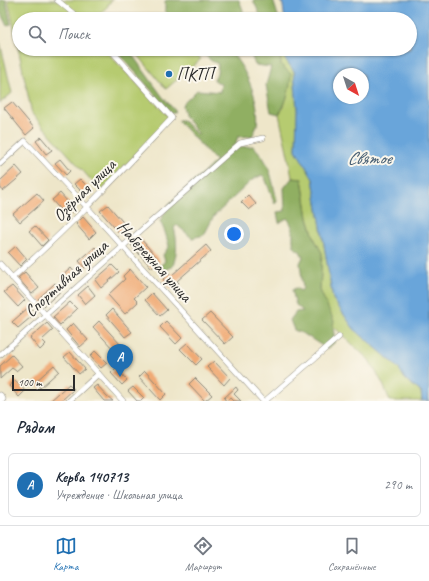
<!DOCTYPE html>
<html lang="ru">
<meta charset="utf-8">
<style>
:root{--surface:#fff;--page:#f6f6f7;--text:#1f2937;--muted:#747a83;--line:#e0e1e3;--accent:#1f6fb2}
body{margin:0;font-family:Caveat,sans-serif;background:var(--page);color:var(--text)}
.compass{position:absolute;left:333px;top:68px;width:36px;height:36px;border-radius:50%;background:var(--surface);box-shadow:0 1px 3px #0004;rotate:141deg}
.scale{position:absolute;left:12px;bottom:10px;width:63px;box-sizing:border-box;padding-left:4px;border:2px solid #2b2b2b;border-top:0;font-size:11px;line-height:14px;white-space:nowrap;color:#2b2b2b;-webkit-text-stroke:3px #fbf7ec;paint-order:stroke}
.you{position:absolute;left:234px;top:234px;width:14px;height:14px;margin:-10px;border:3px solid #fff;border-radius:50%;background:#1a73e8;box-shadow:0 0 0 6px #1a73e833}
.badge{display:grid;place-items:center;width:26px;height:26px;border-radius:50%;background:var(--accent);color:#fff;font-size:13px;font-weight:700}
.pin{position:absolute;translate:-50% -33px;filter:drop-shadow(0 1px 2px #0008)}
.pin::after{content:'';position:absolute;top:21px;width:14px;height:12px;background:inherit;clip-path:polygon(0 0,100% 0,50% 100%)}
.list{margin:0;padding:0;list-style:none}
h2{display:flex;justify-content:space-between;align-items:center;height:52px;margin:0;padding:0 16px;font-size:17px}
h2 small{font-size:13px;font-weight:400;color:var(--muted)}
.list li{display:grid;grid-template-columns:26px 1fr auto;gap:12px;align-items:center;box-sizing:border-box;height:64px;margin:0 8px 8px;padding:0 8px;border:1px solid var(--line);border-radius:6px}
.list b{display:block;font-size:15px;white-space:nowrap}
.list p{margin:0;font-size:13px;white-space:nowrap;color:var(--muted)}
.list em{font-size:13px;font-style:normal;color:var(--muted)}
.icon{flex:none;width:22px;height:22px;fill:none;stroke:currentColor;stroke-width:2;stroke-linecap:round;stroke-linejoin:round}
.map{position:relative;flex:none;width:429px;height:401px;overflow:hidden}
.search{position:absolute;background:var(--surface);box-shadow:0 1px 3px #0004;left:12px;right:12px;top:12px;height:44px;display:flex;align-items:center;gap:10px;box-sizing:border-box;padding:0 14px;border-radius:22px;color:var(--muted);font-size:15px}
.sheet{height:124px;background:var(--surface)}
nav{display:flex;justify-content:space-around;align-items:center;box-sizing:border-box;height:56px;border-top:1px solid var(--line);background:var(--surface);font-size:11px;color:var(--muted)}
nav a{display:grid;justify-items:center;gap:2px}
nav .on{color:var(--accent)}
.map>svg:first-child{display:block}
</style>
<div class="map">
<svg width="429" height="401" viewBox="0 0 429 401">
<rect width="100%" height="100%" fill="#fbf7ec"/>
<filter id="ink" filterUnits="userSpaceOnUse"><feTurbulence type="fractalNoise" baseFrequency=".025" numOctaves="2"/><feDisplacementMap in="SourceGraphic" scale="8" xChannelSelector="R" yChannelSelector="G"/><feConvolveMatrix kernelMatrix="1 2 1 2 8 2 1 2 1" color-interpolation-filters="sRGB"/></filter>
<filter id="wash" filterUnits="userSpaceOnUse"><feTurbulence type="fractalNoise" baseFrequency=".012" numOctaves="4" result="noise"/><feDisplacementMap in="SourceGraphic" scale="16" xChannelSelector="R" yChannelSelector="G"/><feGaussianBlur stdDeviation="0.9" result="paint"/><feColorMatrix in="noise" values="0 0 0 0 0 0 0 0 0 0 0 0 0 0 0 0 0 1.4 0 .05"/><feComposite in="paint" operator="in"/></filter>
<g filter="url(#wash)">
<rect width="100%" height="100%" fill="#eee6c9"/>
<path fill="#b6cb6f" stroke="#707b4d" d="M8 0H113L108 4V6L94 19H19V49H104L170 118 101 191 32 114Z
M0 42 12 93 0 103Z
M133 49H192L201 59 166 89Z
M280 49H285V59L294 71 297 109 296 150 313 179 333 299 354 329 391 361 399 369 405 379 421 392 422 401H390L383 384 369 360 333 326 320 290 322 253 315 240 308 218 302 179 292 178C289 156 283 135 279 114L284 107 291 74 281 65Z"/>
<path fill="#90af62" stroke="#5e6d46" d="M0 0H6L11 24 7 26 0 12Z
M167 0H239L243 10 242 19H174L165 11V1Z
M253 0H273L279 19H262Z
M115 49H128L162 96 175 111 172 114Z
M200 49H232C234 57 240 63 244 71 252 86 260 107 257 125 256 129 254 133 252 136L238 137 236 142 240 147 253 146C271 162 271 178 277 200L275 204 265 178 262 175 252 180 214 216 204 235 192 238 177 225 174 228C178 241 177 253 173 266L161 272 157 269 165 261 163 255 169 246 165 232 160 221 170 203 215 162V160L179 122 178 120H183L196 134 199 135 184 115 182 105 197 90 220 92 221 84 214 80 217 73 218 64 210 60Z
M249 49H280L281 65 291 74C290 89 287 102 279 114L271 112 266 85 271 67 255 65Z
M292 178 302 179 308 218 315 240 322 253 320 290 334 321 333 326 335 342 327 349 304 334 294 330 290 320 296 312 303 311 296 305 292 290 296 288 301 291 303 288 300 263 303 257 300 251C289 247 295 236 292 227 291 224 289 220 287 218L279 223 277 212 285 211 284 188Z"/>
<path fill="#69a5da" stroke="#4a6882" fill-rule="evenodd" d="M281 0H429V401H422L421 392 405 379 399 369 391 361 354 329 333 299 313 179 296 150 297 109 294 71 285 59V49H410V19H285C283 12 284 5 281 0ZM339 74H363V98H339Z"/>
<g id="blocks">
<path fill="#f0aa75" d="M12 102 34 128 26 135 4 108Z
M41 137 52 150 46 154 36 141Z
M60 159 70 171 66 175 55 163Z
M16 166 23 174 3 191 0 187V181Z
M80 179 90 189 85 195 74 184Z
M37 193 44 201 20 222 13 214Z
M60 193 75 210 66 217 52 200Z
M248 195 256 204 249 210 241 202Z
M108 205 129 229 121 235 100 211Z
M83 217 96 232 89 239 76 224Z
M35 226 48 240 42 246 29 231Z
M140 238 160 261 152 268 131 245Z
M206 245 211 251 177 281 179 283 171 289 163 279 170 273 172 275Z
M16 246 27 259 20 266 8 253Z
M95 247 101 254 85 268 79 261Z
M112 265 119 272 101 288 95 280Z
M71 268 77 275 67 284 61 277Z
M130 269 146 287 134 298 138 302 125 314 108 295 125 279 123 276Z
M25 272 39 288 32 294 18 278Z
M55 283 62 290 44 306 38 299Z
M12 286 25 300 18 307 4 292Z
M88 286 95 295 85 304 78 295Z
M152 293 167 310 160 316 145 300Z
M70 302 77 309 60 325 53 317Z
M30 306 36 313 18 328 12 322Z
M112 309 132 332 125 337 106 315Z
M210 313 233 337 225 344 202 320Z
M99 321 121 345 114 350 93 327Z
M166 321 182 338 176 344 160 327Z
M47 323 53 330 42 340 46 344 40 350 30 338Z
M73 323 88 340 80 347 66 330Z
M187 343 202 359 196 365 180 349Z
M95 351 107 363 101 368 90 356Z
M70 352 85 369 79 374 64 357Z
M12 355 22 366 16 371 12 368 0 379V366Z
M214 361 230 378 224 385 207 367Z
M54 365 59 371 40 388 35 382Z
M116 368 127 380 122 385 111 373Z
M145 371 166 394 160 400 139 377Z
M195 378 212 395 205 401 189 384Z
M15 380 25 391 19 397 9 386Z
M69 384 74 389 61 401H50Z
M97 385 107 396 113 401H104L93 388Z
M133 387 144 398 141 401H137L128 391Z
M236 387 238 390 234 394 241 401H233L230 398 226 401 224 398Z"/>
</g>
</g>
<g filter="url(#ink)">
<use href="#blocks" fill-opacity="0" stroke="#8c887a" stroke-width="1"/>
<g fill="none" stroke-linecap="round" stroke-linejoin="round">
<defs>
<path id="street" d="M57 0 80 19
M0 164 25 141 86 206 263 401
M0 264 123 401
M12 278C69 228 120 173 172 118L110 49
M0 355 240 143 263 138
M69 401 96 376 99 374
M265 401 339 337"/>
<path id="secondary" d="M0 396 2 399 0 400"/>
</defs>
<use href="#street" stroke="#8c887a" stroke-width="6"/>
<use href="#secondary" stroke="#8c887a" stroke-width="8"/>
<use href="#street" stroke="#fff" stroke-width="5"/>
<use href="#secondary" stroke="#fff" stroke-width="7"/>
</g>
</g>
<circle fill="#1f6fb2" stroke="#fbf7ec" stroke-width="1.5" cx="169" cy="74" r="4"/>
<g text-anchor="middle" stroke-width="4" stroke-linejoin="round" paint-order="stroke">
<g font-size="17" fill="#2b2b2b" stroke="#fbf7ec" text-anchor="start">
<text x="177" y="80">ПКТП</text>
</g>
<g font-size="17" fill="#2b2b2b" stroke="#fbf7ec">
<text transform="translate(84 190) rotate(-45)" y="6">Озёрная улица</text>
<text transform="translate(155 261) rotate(48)" y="6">Набережная улица</text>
<text transform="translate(66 278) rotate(-42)" y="6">Спортивная улица</text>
</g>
<g font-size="18" font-style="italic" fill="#445c71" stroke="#fbf7ec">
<text x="369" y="164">Святое</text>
</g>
</g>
</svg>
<svg class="compass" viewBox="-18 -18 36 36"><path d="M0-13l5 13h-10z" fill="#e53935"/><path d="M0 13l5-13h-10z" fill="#747a83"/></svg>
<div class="scale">100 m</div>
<div class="you"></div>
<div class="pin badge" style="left:120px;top:377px">A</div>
<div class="search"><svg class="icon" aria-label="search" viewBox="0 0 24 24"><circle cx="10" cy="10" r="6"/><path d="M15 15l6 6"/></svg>Поиск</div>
</div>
<section class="sheet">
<h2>Рядом<small></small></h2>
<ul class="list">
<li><span class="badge">A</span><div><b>Керва 140713</b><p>Учреждение · Школьная улица</p></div><em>290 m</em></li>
</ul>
</section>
<nav>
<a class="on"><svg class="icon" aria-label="map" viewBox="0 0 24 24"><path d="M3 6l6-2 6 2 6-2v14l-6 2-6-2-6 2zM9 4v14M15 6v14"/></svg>Карта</a>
<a><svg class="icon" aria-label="directions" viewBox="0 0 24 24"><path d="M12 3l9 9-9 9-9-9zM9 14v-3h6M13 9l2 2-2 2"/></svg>Маршрут</a>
<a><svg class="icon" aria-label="saved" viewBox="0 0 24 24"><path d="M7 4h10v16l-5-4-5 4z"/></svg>Сохранённые</a>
</nav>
